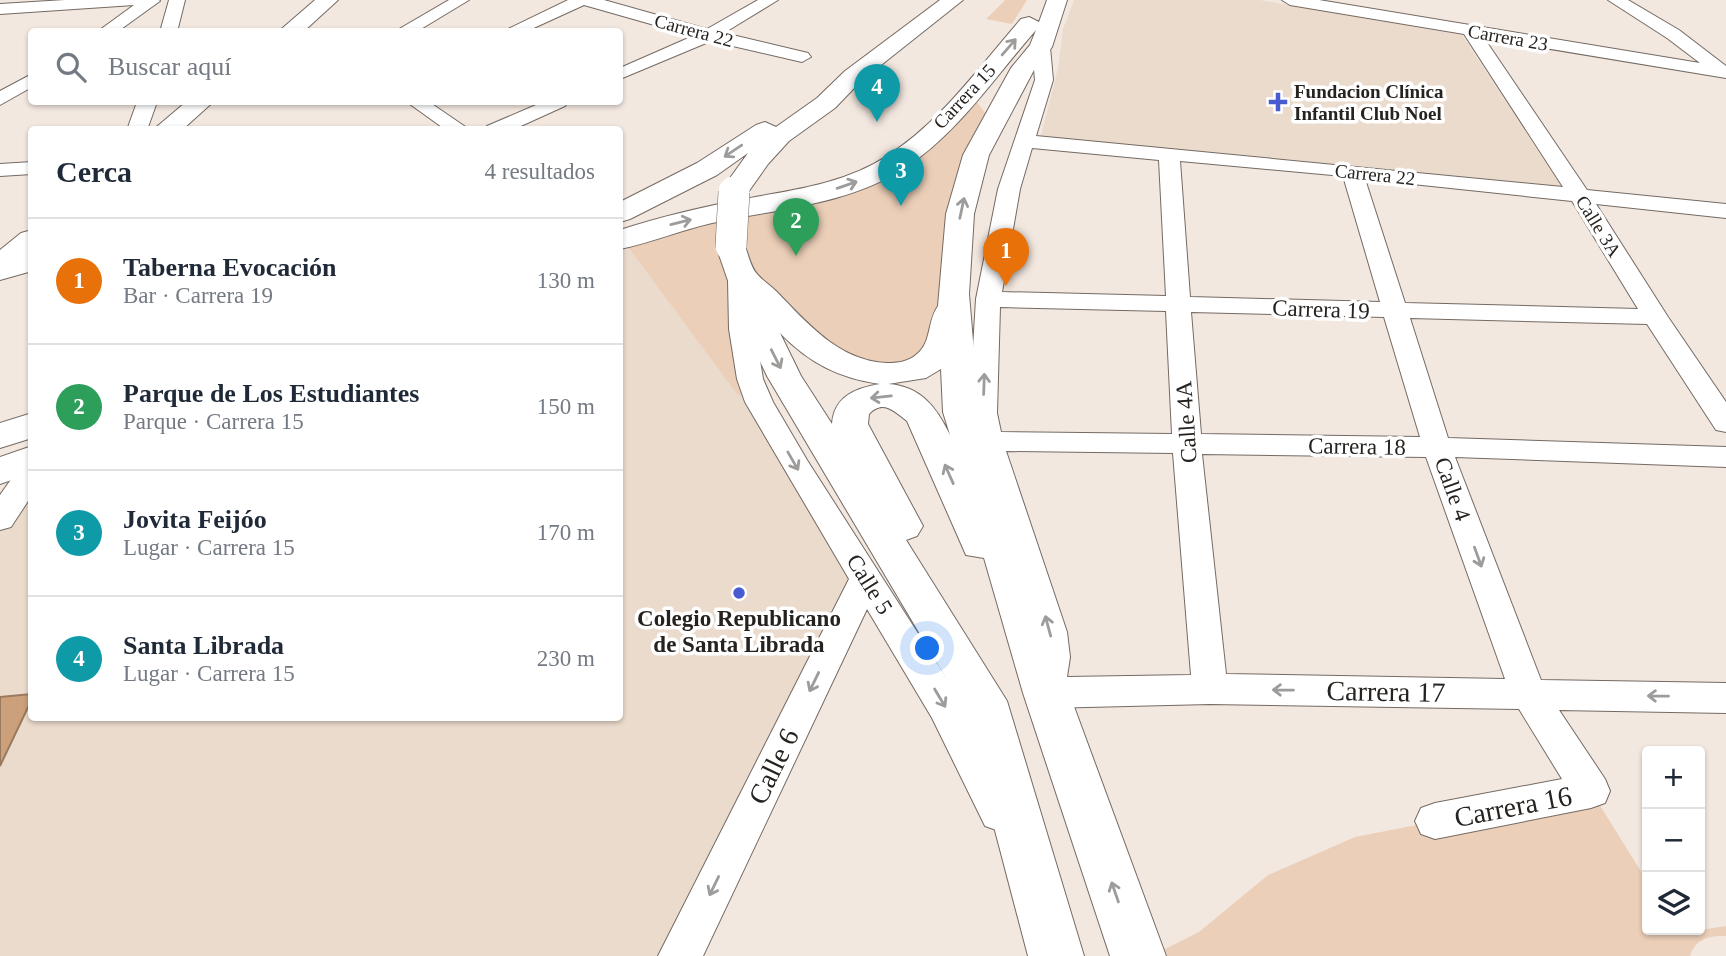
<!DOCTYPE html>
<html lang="es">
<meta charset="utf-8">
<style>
:root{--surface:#fff;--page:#f6f6f7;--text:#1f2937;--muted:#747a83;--line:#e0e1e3;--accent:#2563eb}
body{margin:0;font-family:Georgia,serif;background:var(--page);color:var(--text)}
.controls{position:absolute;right:21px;bottom:21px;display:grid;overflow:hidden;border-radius:7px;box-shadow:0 2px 5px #0004}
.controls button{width:63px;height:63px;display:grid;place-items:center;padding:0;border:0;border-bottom:2px solid var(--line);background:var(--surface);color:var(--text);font:35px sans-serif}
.you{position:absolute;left:928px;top:649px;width:24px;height:24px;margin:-18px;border:5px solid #fff;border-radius:50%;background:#1a73e8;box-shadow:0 0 0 10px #1a73e833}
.badge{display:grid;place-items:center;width:46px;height:46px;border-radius:50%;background:var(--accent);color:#fff;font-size:23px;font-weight:700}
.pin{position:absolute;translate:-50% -58px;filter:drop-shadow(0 2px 4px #0008)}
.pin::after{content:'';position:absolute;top:37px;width:24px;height:21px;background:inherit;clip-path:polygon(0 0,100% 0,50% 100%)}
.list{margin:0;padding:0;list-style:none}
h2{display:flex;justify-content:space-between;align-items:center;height:91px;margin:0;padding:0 28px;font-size:30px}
h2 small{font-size:23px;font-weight:400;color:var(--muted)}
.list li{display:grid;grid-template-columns:46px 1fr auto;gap:21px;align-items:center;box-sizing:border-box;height:126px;padding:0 28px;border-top:2px solid var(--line)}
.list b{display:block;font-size:26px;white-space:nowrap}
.list p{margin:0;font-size:23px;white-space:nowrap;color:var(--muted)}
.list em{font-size:23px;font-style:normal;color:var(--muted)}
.icon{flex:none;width:38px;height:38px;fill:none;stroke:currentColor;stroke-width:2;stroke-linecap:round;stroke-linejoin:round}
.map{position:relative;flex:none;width:1726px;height:956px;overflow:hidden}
.search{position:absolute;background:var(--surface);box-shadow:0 2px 5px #0004;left:28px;top:28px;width:595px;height:77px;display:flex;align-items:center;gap:18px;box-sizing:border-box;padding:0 24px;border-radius:7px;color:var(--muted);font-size:26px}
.panel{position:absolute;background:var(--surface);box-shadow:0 2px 5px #0004;left:28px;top:126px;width:595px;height:595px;border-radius:7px}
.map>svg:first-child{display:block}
</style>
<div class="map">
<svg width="1726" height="956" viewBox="0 0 1726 956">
<rect width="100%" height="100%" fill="#f3e8e0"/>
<path fill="#ebdbcd" d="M1074 0H1260L1462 35 1561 186 1041 136 1058 68 1063 29Z
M622 239 737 393 759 402 866 577 680 956H0V519L31 471 32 718H620V240Z"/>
<path fill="#eccfb8" d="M1005 0H1027L1012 24 986 19Z
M977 102 992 122 936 355 865 371 740 274 759 402 737 394 622 239 849 185 948 117Z
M1591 791 1647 881V930H1700L1726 926V936C1709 936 1696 938 1690 956H1151L1199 932 1268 875 1355 837Z"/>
<path fill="#cba07a" stroke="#9a7a5f" stroke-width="2" d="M31 694V701L0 766V697Z"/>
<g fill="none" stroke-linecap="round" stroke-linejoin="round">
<defs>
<path id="street" d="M65 0H159L160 1 117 32H97L134 5 0 14V4Z
M169 0H185L177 32H160Z
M449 0H469L416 32H394Z
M568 0H604L707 29 758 0H778L724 33 808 53 811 57 802 62 711 41 620 79V68L693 36 584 5 525 32H502Z
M1282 0H1319L1700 63 1667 38 1608 0H1628L1679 30 1726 66V78L1484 38 1587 190 1726 204V218L1596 204 1668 317 1726 402V432L1716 430 1647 324 1410 318 1448 438 1726 447V467L1455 457 1541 680 1726 683V713L1559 710 1605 779 1610 791 1605 803 1591 808 1435 839 1421 834 1415 821 1421 808 1435 803 1562 779 1519 709 1210 704 1046 708 1033 704 1028 693 1036 657 1033 632 974 441 969 413 976 299 998 189 1035 80 1032 47 1035 43H1047L1050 47 1053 80 1036 136 1563 187 1464 34 1290 5ZM1032 148 1159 160 1166 296 1002 292 1020 189ZM1180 161 1343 176 1380 302 1190 297ZM1365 179 1572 201 1638 309 1405 303ZM1000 307 1166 311 1172 434 1001 432 997 413ZM1191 312 1384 317 1420 437 1201 434ZM1006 451 1173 453 1191 675 1067 677 1070 657 1067 632ZM1202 454 1426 457 1505 679 1226 674Z
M32 74V87L0 105V91Z
M137 102H157L147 130H127Z
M407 102H429L470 130H446Z
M543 102H568L565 106 512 130H484L487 126Z
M32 162V174L0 176V164Z
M32 256V271L0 280V265Z
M740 273 749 275 752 280 755 329 763 379 773 402 807 460 958 696 1019 813 1013 826 999 831 985 826 932 718 867 609 703 956H658L849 579 745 402 737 379 729 329 728 280 731 275Z
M32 461V495L11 527 0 530V495L22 464Z"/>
<path id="secondary" d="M315 0H338L303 32H278Z
M186 102H213L182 130H153Z
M32 230V254L11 272 0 274V250L21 233Z"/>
<path id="primary" d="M940 0H963L861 81 835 108 789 141 768 164 744 198 734 200 724 198 720 192 748 153 717 175 630 219 620 222V202L697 163 756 125 765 122 776 127 817 98 845 71Z
M1047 0H1067L1052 47 1034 70 989 155 974 214 969 294 979 412 1069 693 1166 956H1110L1023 693 984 558 966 555 907 421C894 411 883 399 869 414L868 424 923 526 917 536 906 540 1007 701 1084 956H1028L962 705 767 376 745 330 716 246 720 240 731 237 742 240C748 250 749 265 757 274 762 280 771 286 777 292 807 323 839 361 887 363 898 363 908 362 917 354 932 342 927 321 938 306L946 214 963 155 1011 68 1030 45 1036 30C995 77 958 133 905 168 848 205 776 209 712 223 681 230 650 243 620 249V230C660 217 702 207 744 199 793 190 844 184 887 156 941 122 979 67 1021 19L1029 17 1039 22ZM780 333C809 363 839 378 880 384 856 388 834 396 832 424L801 376ZM941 369 943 412 950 435C937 408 921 386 888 384L926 378Z
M32 413V438L0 448V423Z
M32 446V473L0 484V457Z"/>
</defs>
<use href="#street" stroke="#746a63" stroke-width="2"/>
<use href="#secondary" stroke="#746a63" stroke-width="2"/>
<use href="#primary" stroke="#746a63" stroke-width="2"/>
<use href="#street" fill="#fff" fill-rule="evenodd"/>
<use href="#secondary" fill="#fff" fill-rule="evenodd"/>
<use href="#primary" fill="#fff" fill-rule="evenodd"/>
<defs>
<path id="primary-bridge" d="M731 246 734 192"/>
</defs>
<use href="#primary-bridge" stroke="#746a63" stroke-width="32" stroke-linecap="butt"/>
<use href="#primary-bridge" stroke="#fff" stroke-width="31"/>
</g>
<defs><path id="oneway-shaft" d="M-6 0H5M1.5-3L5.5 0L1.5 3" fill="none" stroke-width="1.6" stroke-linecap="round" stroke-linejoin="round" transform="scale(1.75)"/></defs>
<g stroke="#9d9c9a">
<use href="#oneway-shaft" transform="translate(1009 47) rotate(-49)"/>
<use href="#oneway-shaft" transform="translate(733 151) rotate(146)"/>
<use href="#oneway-shaft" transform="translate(847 185) rotate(-19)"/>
<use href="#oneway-shaft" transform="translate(962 208) rotate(-78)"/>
<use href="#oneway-shaft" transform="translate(681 222) rotate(-14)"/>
<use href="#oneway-shaft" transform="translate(776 359) rotate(63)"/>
<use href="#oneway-shaft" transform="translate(984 384) rotate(-88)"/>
<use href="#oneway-shaft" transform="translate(881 397) rotate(174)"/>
<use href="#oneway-shaft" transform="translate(793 461) rotate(60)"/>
<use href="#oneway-shaft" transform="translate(949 474) rotate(-114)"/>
<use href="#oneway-shaft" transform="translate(1478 557) rotate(70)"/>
<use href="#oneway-shaft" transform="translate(1048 626) rotate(-105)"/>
<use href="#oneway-shaft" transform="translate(814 682) rotate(116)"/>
<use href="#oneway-shaft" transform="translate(1283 690) rotate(-179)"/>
<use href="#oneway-shaft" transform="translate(1658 696) rotate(-179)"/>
<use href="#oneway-shaft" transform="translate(940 698) rotate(59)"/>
<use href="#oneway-shaft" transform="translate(714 886) rotate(116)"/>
<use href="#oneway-shaft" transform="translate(1115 892) rotate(-109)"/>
</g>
<g fill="#495bd0" stroke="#fff" stroke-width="2.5">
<path d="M1274.5 91.5h7v7h7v7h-7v7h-7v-7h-7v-7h7z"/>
<circle cx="739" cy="593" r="7"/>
</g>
<g text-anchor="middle" stroke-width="7" stroke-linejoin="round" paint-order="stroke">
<g font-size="19" fill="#26221f" stroke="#fff">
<text transform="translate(694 30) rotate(15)" y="7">Carrera 22</text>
<text transform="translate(1508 37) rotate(10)" y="7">Carrera 23</text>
<text transform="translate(964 96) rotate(-47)" y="7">Carrera 15</text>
<text transform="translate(1375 174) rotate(6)" y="7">Carrera 22</text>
<text transform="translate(1599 226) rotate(58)" y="7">Calle 3A</text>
</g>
<g font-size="19" font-weight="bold" fill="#26221f" stroke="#fff" text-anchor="start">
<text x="1294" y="98">Fundacion Clínica<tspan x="1294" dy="22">Infantil Club Noel</tspan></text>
</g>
<g font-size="23" fill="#26221f" stroke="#fff">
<text transform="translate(1321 309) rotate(2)" y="8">Carrera 19</text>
<text transform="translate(1186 422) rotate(-94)" y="8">Calle 4A</text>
<text transform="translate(1357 446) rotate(1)" y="8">Carrera 18</text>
<text transform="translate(1453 489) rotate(70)" y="8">Calle 4</text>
<text transform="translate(870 584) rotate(58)" y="8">Calle 5</text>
</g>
<g font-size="23" font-weight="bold" fill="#26221f" stroke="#fff">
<text x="739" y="626">Colegio Republicano<tspan x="739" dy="26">de Santa Librada</tspan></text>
</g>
<g font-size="28" fill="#26221f" stroke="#fff">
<text transform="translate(1386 691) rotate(1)" y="10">Carrera 17</text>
<text transform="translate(773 766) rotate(-64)" y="10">Calle 6</text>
<text transform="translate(1513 806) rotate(-11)" y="10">Carrera 16</text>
</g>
</g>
</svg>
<div class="controls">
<button>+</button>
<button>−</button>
<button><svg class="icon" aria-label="layers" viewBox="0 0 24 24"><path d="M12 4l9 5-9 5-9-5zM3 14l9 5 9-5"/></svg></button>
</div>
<div class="you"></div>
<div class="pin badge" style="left:1006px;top:286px;background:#e8710a">1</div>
<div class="pin badge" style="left:796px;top:256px;background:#2e9e5b">2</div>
<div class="pin badge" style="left:901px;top:206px;background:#0f9aa8">3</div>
<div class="pin badge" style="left:877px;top:122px;background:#0f9aa8">4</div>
<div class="search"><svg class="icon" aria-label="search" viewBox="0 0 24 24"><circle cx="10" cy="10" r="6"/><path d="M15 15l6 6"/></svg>Buscar aquí</div>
<section class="panel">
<h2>Cerca<small>4 resultados</small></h2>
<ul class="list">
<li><span class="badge" style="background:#e8710a">1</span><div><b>Taberna Evocación</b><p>Bar · Carrera 19</p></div><em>130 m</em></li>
<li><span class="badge" style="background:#2e9e5b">2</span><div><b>Parque de Los Estudiantes</b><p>Parque · Carrera 15</p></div><em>150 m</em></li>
<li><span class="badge" style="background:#0f9aa8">3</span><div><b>Jovita Feijóo</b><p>Lugar · Carrera 15</p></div><em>170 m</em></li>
<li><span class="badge" style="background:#0f9aa8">4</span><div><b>Santa Librada</b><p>Lugar · Carrera 15</p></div><em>230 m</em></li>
</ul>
</section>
</div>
